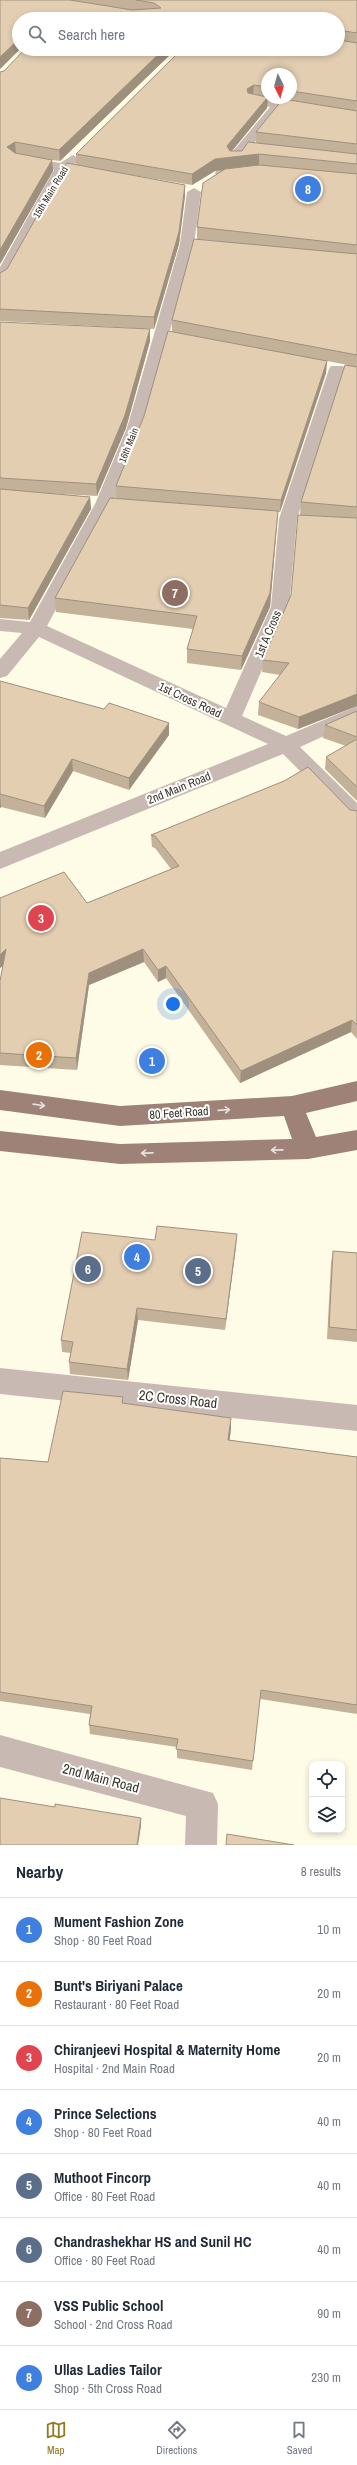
<!DOCTYPE html>
<meta charset="utf-8">
<style>
:root{--surface:#fff;--page:#f2f2f3;--text:#1f2937;--muted:#747a83;--line:#e0e1e3;--accent:#95781f}
body{margin:0;font-family:"Archivo Narrow",sans-serif;background:var(--page);color:var(--text)}
.controls{position:absolute;right:12px;bottom:12px;display:grid;overflow:hidden;border-radius:8px;box-shadow:0 2px 6px #0003}
.controls button{width:36px;height:36px;display:grid;place-items:center;padding:0;border:0;border-bottom:1px solid var(--line);background:var(--surface);color:var(--text);font:20px sans-serif}
.compass{position:absolute;left:261px;top:68px;width:36px;height:36px;border-radius:50%;background:var(--surface);box-shadow:0 2px 6px #0003;rotate:174deg}
.you{position:absolute;left:173px;top:1004px;width:14px;height:14px;margin:-10px;border:3px solid #fff;border-radius:50%;background:#1a73e8;box-shadow:0 0 0 6px #1a73e833}
.badge{display:grid;place-items:center;width:26px;height:26px;border-radius:50%;background:var(--accent);color:#fff;font-size:13px;font-weight:700}
.pin{position:absolute;translate:-50% -50%;border:2px solid #fff;box-shadow:0 1px 4px #0006}
.list{margin:0;padding:0;list-style:none}
h2{display:flex;justify-content:space-between;align-items:center;height:52px;margin:0;padding:0 16px;font-size:17px}
h2 small{font-size:13px;font-weight:400;color:var(--muted)}
.list li{display:grid;grid-template-columns:26px 1fr auto;gap:12px;align-items:center;box-sizing:border-box;height:64px;padding:0 16px;border-top:1px solid var(--line)}
.list b{display:block;font-size:15px;white-space:nowrap}
.list p{margin:0;font-size:13px;white-space:nowrap;color:var(--muted)}
.list em{font-size:13px;font-style:normal;color:var(--muted)}
.icon{flex:none;width:22px;height:22px;fill:none;stroke:currentColor;stroke-width:2;stroke-linecap:round;stroke-linejoin:round}
.map{position:relative;flex:none;width:357px;height:1845px;overflow:hidden}
.search{position:absolute;background:var(--surface);box-shadow:0 2px 6px #0003;left:12px;right:12px;top:12px;height:44px;display:flex;align-items:center;gap:10px;box-sizing:border-box;padding:0 14px;border-radius:22px;color:var(--muted);font-size:15px}
.sheet{height:564px;background:var(--surface)}
nav{display:flex;justify-content:space-around;align-items:center;box-sizing:border-box;height:56px;border-top:1px solid var(--line);background:var(--surface);font-size:11px;color:var(--muted)}
nav a{display:grid;justify-items:center;gap:2px}
nav .on{color:var(--accent)}
.map>svg:first-child{display:block}
</style>
<div class="map">
<svg width="357" height="1845" viewBox="0 0 357 1845">
<rect width="100%" height="100%" fill="#fefbe7"/>
<g fill="none" stroke-linecap="round" stroke-linejoin="round">
<path fill="#c9b9b3" fill-rule="evenodd" d="M254 97 357 113V121L282 109 227 176H217L215 173 217 170 270 107 249 104 248 101Z
M73 155 80 159 73 166 99 171 101 174 94 178 67 173 7 280 0 284V267L54 170 18 163 16 160 23 156 60 163Z
M194 188 201 192 194 244 143 428 113 504 47 626 226 708 271 607 279 519 329 369 331 366H343L345 369 297 519 289 607 242 716 286 736 357 706V721L300 747 357 803V823L350 821 283 754 0 869V852L268 744 39 637 7 676 0 678V659L22 633 0 631V619L30 622 95 504 127 428 180 244 187 192Z
M0 1368 357 1405V1431L0 1394Z
M0 1735 213 1793 218 1804 217 1845H185L186 1816 0 1767Z"/>
<path fill="#9e8278" fill-rule="evenodd" d="M357 1081V1101L306 1113 316 1137 357 1130V1150L308 1159 120 1164 0 1151V1131L120 1144 292 1139 284 1116 120 1126 0 1110V1090L120 1106 292 1096Z"/>
</g>
<path fill="#c3b199" fill-rule="evenodd" d="M0 0H357V706L298 729 258 715 259 702 280 675 262 672 263 660 291 595 298 515 321 516 300 515 301 502 345 365H348L327 361 326 373 280 512H278L270 607 241 670 187 663V649L193 629 56 612 55 598 110 498H116V486L144 416 168 331 223 342 172 332V320L194 239 219 241 197 239V227L203 183 224 169 215 171 192 185 114 172 185 185V196L179 244 154 329 0 321V273L7 269 67 163 76 165V154L182 49H338V19H19V49H20L0 69ZM267 74H291V98H267ZM268 98 282 101 256 132V143L248 142 242 151H232L267 108Z
M176 49 60 161 52 160 53 171 0 264V72Z
M0 322 150 341 126 428 97 496 44 493 90 497 91 509 29 620 0 618Z
M0 681 104 709 169 723V735L129 790 73 771 45 818 1 807 0 808Z
M357 711V801L325 769 326 757 346 746 323 738 325 725Z
M350 810 357 811V1039L351 1032 240 1083 166 978 158 982 144 962 89 985 77 1070 0 1065V981L3 965 0 968V898L87 903 171 869 155 848 152 847 151 835Z
M155 1240 236 1246 225 1330 138 1320 128 1380 70 1374 69 1362 71 1353 62 1352 61 1340Z
M333 1251 357 1253V1342L327 1339 331 1263Z
M123 1397V1404L231 1418 229 1440 357 1457V1714L260 1699 252 1770 177 1758V1747L90 1734 89 1725 90 1714 0 1701V1458L48 1462Z"/>
<path fill="#9f907d" d="M19 39V49H20L0 69V57Z
M164 49H176L60 161 59 150Z
M254 85 253 96 247 101V89Z
M267 98H268L267 108 227 157V146Z
M15 142 16 154 8 158 7 147Z
M259 154V166L215 171 192 185V174L215 159Z
M52 160 53 171 0 264V250Z
M185 185V196L179 244 154 329V317Z
M150 329V341L126 428 97 496 96 484Z
M327 361 326 373 280 512 281 500Z
M90 497 91 509 29 620 28 608Z
M278 511 277 525 270 607 241 670 242 656Z
M357 694V706L298 729 299 717Z
M169 723V735L129 790V778Z
M72 759 73 771 45 818 44 806Z
M0 794 1 807 0 808Z
M6 949 8 962 0 968V955Z
M143 949 144 962 89 985 77 1070 76 1058 89 973Z
M166 966V978L158 982V970Z
M352 1020 351 1032 240 1083 241 1071Z
M237 1234 236 1246 225 1330 226 1319Z
M137 1308 138 1320 128 1380 127 1369Z
M231 1418V1430L228 1451V1440Z
M141 1818V1826L138 1845H137Z"/>
<path fill="#e3ceb2" stroke="#9f907d" d="M0 0H70L132 10 161 8 154 3 136 0H357V33L338 30V19H19V39L0 57Z
M338 40 357 43V101L291 91V74H267V87L254 85 247 89 248 93 267 97V98L227 146 230 151H242L248 142 357 154V164L259 154 215 159 192 174 76 154 182 49H338Z
M25 49H164L59 150 15 142 7 147 15 153 52 160 0 250V72L4 71Z
M283 99 357 111V144L256 132Z
M67 163 185 185 179 232 154 317 0 309V273L7 269Z
M259 165 357 174V245L197 227 203 183 225 169Z
M194 239 357 254V355L172 320Z
M0 322 150 329 125 415 96 484 0 478Z
M168 331 327 361 281 500 116 486 144 416Z
M345 365 357 367V507L301 502Z
M0 489 90 497 28 608 0 605Z
M110 498 278 511 270 593 242 656 187 649 197 616 55 598Z
M298 515 357 518V694L299 717 259 702 289 663 263 660 291 595Z
M0 681 104 709 109 703 169 723 129 778 72 759 44 806 0 794Z
M357 711V737L325 725Z
M357 739V787L326 757Z
M308 767 350 810 357 811V1025L352 1020 241 1071 166 966 158 970 143 949 89 973 76 1058 0 1053V981L6 949 0 955V898L64 872 87 903 179 866 155 836 151 835 284 781Z
M157 1226 237 1234 226 1319 137 1308 127 1369 69 1362 73 1342 61 1340 82 1232 155 1240Z
M333 1251 357 1253V1330L329 1327Z
M63 1391 123 1397 122 1403 231 1418 228 1440 357 1457V1705L261 1690 253 1761 176 1749 178 1739 89 1725 92 1706 0 1692V1458L48 1462Z
M0 1798 55 1807V1804L141 1818 137 1845H0Z
M227 1834 294 1845H226Z"/>
<defs><path id="oneway-shaft" d="M-6 0H5M1.5-3L5.5 0L1.5 3" fill="none" stroke-width="1.6" stroke-linecap="round" stroke-linejoin="round"/></defs>
<g stroke="#e7e0dd">
<use href="#oneway-shaft" transform="translate(39 1105) rotate(8)"/>
<use href="#oneway-shaft" transform="translate(224 1110) rotate(-4)"/>
<use href="#oneway-shaft" transform="translate(277 1150) rotate(179)"/>
<use href="#oneway-shaft" transform="translate(147 1153) rotate(179)"/>
</g>
<g text-anchor="middle" stroke-width="4" stroke-linejoin="round" paint-order="stroke">
<g font-size="10" fill="#373528" stroke="#fff">
<text transform="translate(50 192) rotate(-59)" y="4">15th Main Road</text>
<text transform="translate(128 445) rotate(-68)" y="4">16th Main</text>
</g>
<g font-size="12" fill="#373528" stroke="#fff">
<text transform="translate(268 634) rotate(-67)" y="4">1st A Cross</text>
<text transform="translate(190 700) rotate(25)" y="4">1st Cross Road</text>
<text transform="translate(179 788) rotate(-22)" y="4">2nd Main Road</text>
<text transform="translate(179 1113) rotate(-4)" y="4">80 Feet Road</text>
</g>
<g font-size="14" fill="#373528" stroke="#fff">
<text transform="translate(178 1399) rotate(6)" y="5">2C Cross Road</text>
<text transform="translate(101 1778) rotate(15)" y="5">2nd Main Road</text>
</g>
</g>
</svg>
<div class="controls">
<button><svg class="icon" aria-label="locate" viewBox="0 0 24 24"><circle cx="12" cy="12" r="6"/><path d="M12 2v4M12 18v4M2 12h4M18 12h4"/></svg></button>
<button><svg class="icon" aria-label="layers" viewBox="0 0 24 24"><path d="M12 4l9 5-9 5-9-5zM3 14l9 5 9-5"/></svg></button>
</div>
<svg class="compass" viewBox="-18 -18 36 36"><path d="M0-13l5 13h-10z" fill="#e53935"/><path d="M0 13l5-13h-10z" fill="#747a83"/></svg>
<div class="you"></div>
<div class="pin badge" style="left:152px;top:1061px;background:#3f7fe0">1</div>
<div class="pin badge" style="left:39px;top:1055px;background:#e8710a">2</div>
<div class="pin badge" style="left:41px;top:918px;background:#e0444e">3</div>
<div class="pin badge" style="left:137px;top:1257px;background:#3f7fe0">4</div>
<div class="pin badge" style="left:198px;top:1271px;background:#5c6f8a">5</div>
<div class="pin badge" style="left:88px;top:1269px;background:#5c6f8a">6</div>
<div class="pin badge" style="left:175px;top:593px;background:#8d6e63">7</div>
<div class="pin badge" style="left:308px;top:189px;background:#3f7fe0">8</div>
<div class="search"><svg class="icon" aria-label="search" viewBox="0 0 24 24"><circle cx="10" cy="10" r="6"/><path d="M15 15l6 6"/></svg>Search here</div>
</div>
<section class="sheet">
<h2>Nearby<small>8 results</small></h2>
<ul class="list">
<li><span class="badge" style="background:#3f7fe0">1</span><div><b>Mument Fashion Zone</b><p>Shop · 80 Feet Road</p></div><em>10 m</em></li>
<li><span class="badge" style="background:#e8710a">2</span><div><b>Bunt's Biriyani Palace</b><p>Restaurant · 80 Feet Road</p></div><em>20 m</em></li>
<li><span class="badge" style="background:#e0444e">3</span><div><b>Chiranjeevi Hospital &amp; Maternity Home</b><p>Hospital · 2nd Main Road</p></div><em>20 m</em></li>
<li><span class="badge" style="background:#3f7fe0">4</span><div><b>Prince Selections</b><p>Shop · 80 Feet Road</p></div><em>40 m</em></li>
<li><span class="badge" style="background:#5c6f8a">5</span><div><b>Muthoot Fincorp</b><p>Office · 80 Feet Road</p></div><em>40 m</em></li>
<li><span class="badge" style="background:#5c6f8a">6</span><div><b>Chandrashekhar HS and Sunil HC</b><p>Office · 80 Feet Road</p></div><em>40 m</em></li>
<li><span class="badge" style="background:#8d6e63">7</span><div><b>VSS Public School</b><p>School · 2nd Cross Road</p></div><em>90 m</em></li>
<li><span class="badge" style="background:#3f7fe0">8</span><div><b>Ullas Ladies Tailor</b><p>Shop · 5th Cross Road</p></div><em>230 m</em></li>
</ul>
</section>
<nav>
<a class="on"><svg class="icon" aria-label="map" viewBox="0 0 24 24"><path d="M3 6l6-2 6 2 6-2v14l-6 2-6-2-6 2zM9 4v14M15 6v14"/></svg>Map</a>
<a><svg class="icon" aria-label="directions" viewBox="0 0 24 24"><path d="M12 3l9 9-9 9-9-9zM9 14v-3h6M13 9l2 2-2 2"/></svg>Directions</a>
<a><svg class="icon" aria-label="saved" viewBox="0 0 24 24"><path d="M7 4h10v16l-5-4-5 4z"/></svg>Saved</a>
</nav>
